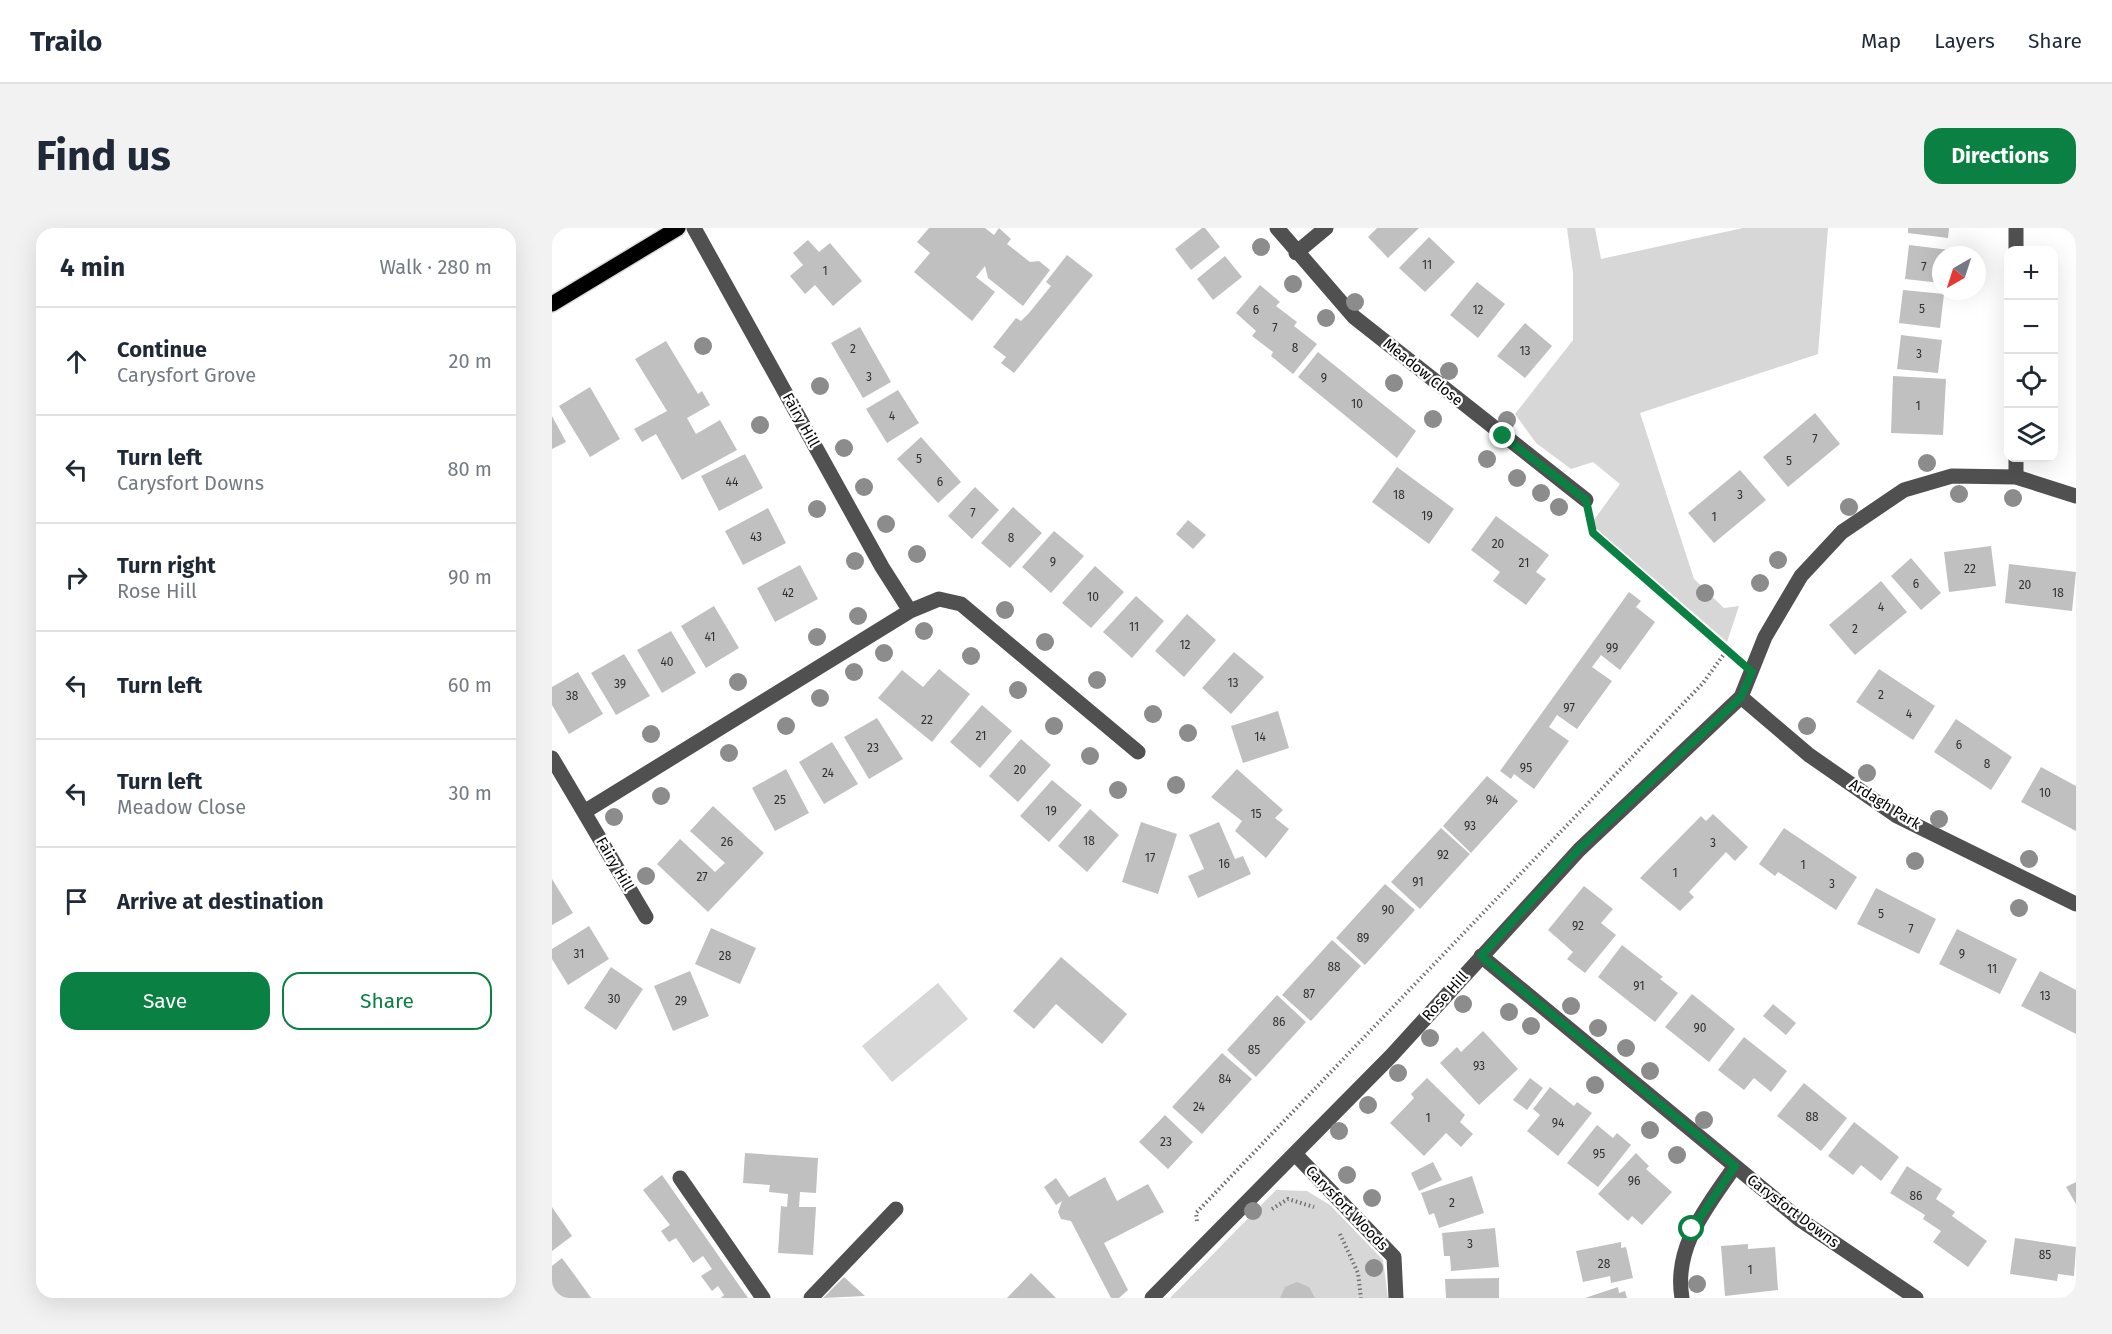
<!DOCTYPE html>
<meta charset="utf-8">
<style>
:root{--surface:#fff;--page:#f2f2f3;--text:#1f2937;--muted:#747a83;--line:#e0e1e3;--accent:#0b8043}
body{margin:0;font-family:"Fira Sans",sans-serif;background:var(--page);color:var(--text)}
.controls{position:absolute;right:18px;top:18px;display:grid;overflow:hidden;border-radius:12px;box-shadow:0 6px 24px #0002}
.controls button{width:54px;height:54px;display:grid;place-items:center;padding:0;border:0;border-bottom:2px solid var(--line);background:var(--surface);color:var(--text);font:30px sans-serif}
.compass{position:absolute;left:1380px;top:18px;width:54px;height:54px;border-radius:50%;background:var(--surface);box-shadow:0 6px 24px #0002;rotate:219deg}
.stop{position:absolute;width:18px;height:18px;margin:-14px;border:4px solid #0b8043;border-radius:50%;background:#fff}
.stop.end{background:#0b8043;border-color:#fff;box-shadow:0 2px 6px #0008}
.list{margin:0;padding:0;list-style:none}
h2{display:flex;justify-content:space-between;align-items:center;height:78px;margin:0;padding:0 24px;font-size:26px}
h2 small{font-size:20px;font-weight:400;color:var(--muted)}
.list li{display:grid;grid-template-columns:39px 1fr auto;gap:18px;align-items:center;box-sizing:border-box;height:108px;padding:0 24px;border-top:2px solid var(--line)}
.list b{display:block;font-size:22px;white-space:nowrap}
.list p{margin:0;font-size:20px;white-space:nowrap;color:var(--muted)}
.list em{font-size:20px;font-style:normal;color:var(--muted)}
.actions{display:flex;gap:12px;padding:18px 24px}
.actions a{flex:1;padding:14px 0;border:2px solid var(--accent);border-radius:18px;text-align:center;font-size:21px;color:var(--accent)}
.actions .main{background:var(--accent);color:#fff}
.icon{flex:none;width:33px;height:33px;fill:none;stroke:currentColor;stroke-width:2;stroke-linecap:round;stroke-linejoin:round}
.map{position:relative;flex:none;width:1524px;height:1070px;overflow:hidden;border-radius:18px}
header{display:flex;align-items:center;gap:36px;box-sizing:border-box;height:84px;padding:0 30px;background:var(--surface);border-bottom:2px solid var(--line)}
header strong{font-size:28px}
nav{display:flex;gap:33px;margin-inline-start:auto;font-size:21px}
.intro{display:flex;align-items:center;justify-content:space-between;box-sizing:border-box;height:144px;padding:0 36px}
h1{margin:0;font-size:42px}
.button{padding:15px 27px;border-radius:18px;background:var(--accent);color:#fff;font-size:21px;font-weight:700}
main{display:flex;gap:36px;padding:0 36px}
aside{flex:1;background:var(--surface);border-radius:18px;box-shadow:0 6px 24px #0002}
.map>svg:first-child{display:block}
</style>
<header>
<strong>Trailo</strong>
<nav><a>Map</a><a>Layers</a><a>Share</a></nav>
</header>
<div class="intro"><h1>Find us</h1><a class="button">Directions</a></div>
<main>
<aside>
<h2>4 min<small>Walk · 280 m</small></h2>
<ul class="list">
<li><svg class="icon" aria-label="ahead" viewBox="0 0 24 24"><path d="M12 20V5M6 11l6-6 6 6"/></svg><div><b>Continue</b><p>Carysfort Grove</p></div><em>20 m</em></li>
<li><svg class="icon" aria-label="left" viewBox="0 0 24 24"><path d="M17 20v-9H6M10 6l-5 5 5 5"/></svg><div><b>Turn left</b><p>Carysfort Downs</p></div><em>80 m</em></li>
<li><svg class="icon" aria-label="right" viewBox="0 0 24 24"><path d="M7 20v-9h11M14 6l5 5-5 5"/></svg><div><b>Turn right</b><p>Rose Hill</p></div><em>90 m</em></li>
<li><svg class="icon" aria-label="left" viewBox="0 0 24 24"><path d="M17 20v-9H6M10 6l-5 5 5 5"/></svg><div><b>Turn left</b></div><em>60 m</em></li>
<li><svg class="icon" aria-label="left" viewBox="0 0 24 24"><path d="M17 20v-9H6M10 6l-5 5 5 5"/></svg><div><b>Turn left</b><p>Meadow Close</p></div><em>30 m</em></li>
<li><svg class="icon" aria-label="arrive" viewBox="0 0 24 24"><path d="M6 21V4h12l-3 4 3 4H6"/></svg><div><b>Arrive at destination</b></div></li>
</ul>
<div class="actions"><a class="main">Save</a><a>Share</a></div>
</aside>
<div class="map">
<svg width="1524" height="1070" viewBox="0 0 1524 1070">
<rect width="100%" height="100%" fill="#fff"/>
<path fill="#d7d7d7" d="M1015 0H1043L1049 31 1191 0H1276L1266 126 1088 185 1142 351 1172 380 1187 378 1175 414 1039 296 1068 256 1041 234 1019 241 984 215 963 186 1021 112V45Z
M386 755 416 791 340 854 310 818Z
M724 962 755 963 778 977 831 1032 836 1070H618Z"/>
<path fill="#c0c0c0" d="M377 0H433L442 7 447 0 459 11 455 16 478 34 487 33 498 42 471 78 436 50 433 38 424 49 443 64 420 93 362 44 378 25 365 14Z
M650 0H653L668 19 639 42 623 21Z
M825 0H867L836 30 816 9Z
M1356 0H1397L1396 10 1356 5Z
M877 9 903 34 873 64 847 40Z
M256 12 267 24 278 15 310 53 281 78 263 57 253 66 238 48 251 37 241 25Z
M1357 17 1398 22 1397 27H1389V55L1353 51Z
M515 27 541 47 462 145 449 135 454 129 441 119 464 90 469 93 477 85 499 58 494 54Z
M673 28 690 49 661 72 645 51Z
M925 54 953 76 926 110 898 87Z
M708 57 728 74 724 78 745 94 742 98 765 116 741 146 719 128 721 124 700 108 704 103 684 85Z
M1351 62 1392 66 1388 100 1347 95Z
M973 95 1000 118 973 150 945 128Z
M308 99 339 154 311 170 279 115Z
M1349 107 1390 112 1386 145 1345 141Z
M114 113 146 166 150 163 158 177 135 190 144 206 168 192 185 222 130 252 104 206 90 214 82 201 115 183 83 131Z
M766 124 864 203 845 230 746 149Z
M1341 148 1394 151 1391 207 1339 205Z
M38 159 68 211 38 229 7 178Z
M346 162 367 195 335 215 314 181Z
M1263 185 1288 216 1236 259 1211 229Z
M0 188 14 214 0 221Z
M369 209 409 254 386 275 345 231Z
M193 226 211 260 167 283 149 248Z
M845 239 902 281 877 316 820 274Z
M1188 242 1214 272 1162 315 1136 285Z
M423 259 447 282 420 311 396 288Z
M461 279 490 305 458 340 429 315Z
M216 280 234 315 191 337 173 303Z
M944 288 997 327 984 344 994 351 974 377 941 353 948 344 919 322Z
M636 292 654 307 641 321 624 306Z
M502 303 532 328 499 365 470 339Z
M1439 318 1444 358 1397 364 1392 324Z
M1359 330 1389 365 1369 382 1339 348Z
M1457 336 1524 344 1520 383 1453 375Z
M248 337 266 371 223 394 205 360Z
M543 338 572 364 539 400 510 375Z
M1329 353 1355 384 1303 427 1277 397Z
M1077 364 1089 373 1084 379 1103 394 1068 442 1049 427 1040 439 1060 453 1025 501 1005 487 997 499 1017 513 982 561 962 546 959 551 948 543Z
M584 368 612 393 580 430 551 404Z
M162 378 187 420 154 440 129 398Z
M635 386 664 412 632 449 603 423Z
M119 403 144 445 110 465 85 422Z
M682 424 712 449 679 486 650 460Z
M72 426 98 468 64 487 39 445Z
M387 441 418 466 380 514 326 470 350 442 371 459Z
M1327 441 1383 478 1361 512 1304 474Z
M26 444 51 486 17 506 0 477V459Z
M430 477 460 503 428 540 398 514Z
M726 483 737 520 691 535 679 498Z
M325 490 351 531 317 551 292 509Z
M1404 491 1460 529 1439 562 1382 524Z
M469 511 499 537 466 574 437 548Z
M280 514 306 556 272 576 247 534Z
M1489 539 1524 558V603L1469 574Z
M234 541 257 585 223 603 200 560Z
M685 541 731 582 723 590 737 601 714 630 683 603 690 593 659 569Z
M935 548 966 573 919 625 891 598Z
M500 552 530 577 497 614 468 588Z
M161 578 212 625 156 684 105 636 128 611 163 644 173 635 138 603Z
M538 581 567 607 535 644 506 618Z
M1161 586 1196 619 1183 633 1174 624 1137 664 1142 669 1128 683 1088 650 1149 588 1154 593Z
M589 594 625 606 606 666 570 654Z
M667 594 683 631 691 628 699 646 646 670 636 648 652 641 637 607Z
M889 600 918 626 868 681 839 654Z
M1232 600 1305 649 1284 682 1226 644 1223 648 1207 636Z
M0 651 21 685 0 697Z
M833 656 863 682 813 737 784 710Z
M1032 658 1061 681 1049 695 1064 707 1033 745 1015 731 1021 724 996 702Z
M1324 660 1384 691 1367 726 1305 696Z
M37 698 57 731 16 757 0 731V721Z
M159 700 204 720 188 756 143 736Z
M1405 701 1465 731 1448 766 1387 736Z
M780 712 809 738 759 793 730 767Z
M1070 717 1111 749 1108 751 1126 765 1103 794 1046 749Z
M509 729 575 786 550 816 504 776 482 801 461 783Z
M59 739 91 761 64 802 32 780Z
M138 743 157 788 121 803 102 758Z
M1488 743 1524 762V806L1469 778Z
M1140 766 1183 801 1157 834 1113 799Z
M725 767 754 794 704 849 675 822Z
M1221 776 1244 795 1234 807 1211 788Z
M931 803 966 841 927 877 888 835 905 819 909 824Z
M1192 809 1235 843 1219 864 1202 850 1192 862 1166 842Z
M670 825 700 851 650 906 620 879Z
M875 850 913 887 908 894 921 906 909 919 894 905 872 928 838 895 862 870 859 866Z
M978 850 991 860 975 882 961 872Z
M1252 855 1295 890 1269 923 1225 888Z
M998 859 1022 878 1025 874 1040 885 1006 928 975 903 988 887 981 881Z
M613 887 641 914 616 941 587 914Z
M1302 894 1347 929 1329 953 1309 937 1301 947 1276 928Z
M1045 897 1061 910 1065 905 1079 917 1046 959 1015 935Z
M193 925 266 930 264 965 248 964 247 979H264L261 1027 226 1025 229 978 235 979 236 966 217 964 218 957 191 955Z
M1084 925 1097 938 1094 941 1120 964 1090 997 1080 988 1076 993 1046 966Z
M881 934 890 952 867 963 859 945Z
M1355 938 1390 961 1384 971 1403 984 1400 988 1435 1013 1416 1039 1381 1014 1389 1003 1371 991 1373 987 1338 965Z
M110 947 136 984 196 1070H169L172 1067 166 1058 160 1063 149 1048 160 1041 151 1028 141 1035 124 1010 117 1014 109 1003 118 997 91 962Z
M920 948 932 985 887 1000 882 985 877 987 869 965Z
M553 949 565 973 596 956 612 984 552 1015 576 1062 567 1070H559L519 993 509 991 506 984 510 973 504 977 492 959 504 950 517 969Z
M1524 954V976L1514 959Z
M0 979 20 1008 0 1023Z
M943 1000 947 1039 899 1043 898 1028H892L890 1005Z
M1463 1010 1524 1019 1522 1048 1506 1046 1505 1053 1458 1046Z
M1069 1014V1020L1074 1019 1081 1050 1059 1055 1058 1048 1031 1054 1024 1023Z
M1196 1016V1021L1223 1019 1226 1062 1173 1068 1169 1018Z
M10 1030 27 1053 39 1070H0V1038Z
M479 1045 504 1070H455Z
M292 1049 313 1068 271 1070Z
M947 1050V1070H894L893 1051Z
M745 1054 757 1059 763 1070H728L733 1059Z
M1066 1059 1067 1065 1073 1063 1075 1070H1033Z"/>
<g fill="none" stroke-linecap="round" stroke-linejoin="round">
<defs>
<path id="major" d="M0 76 126 0"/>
</defs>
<use href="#major" stroke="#dbdbdb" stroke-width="18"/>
<path stroke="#727272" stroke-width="4" stroke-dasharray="1.5 3" stroke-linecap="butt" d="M1038 293 1041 305 1182 428
M720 981 736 971 762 979
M645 993 644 985 1151 455 1175 422
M788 1006 806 1045 809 1070"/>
<path stroke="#505050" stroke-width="15" d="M142 0 330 339 358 383
M725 0 802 89 1034 272
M1464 0V22
M744 25 774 0
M1464 230V249
M1189 469 1257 527 1345 588 1524 676
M0 530 94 689
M32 584 358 383 387 371 409 376 586 524
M929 728 1247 991 1364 1070
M744 927 842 1029 844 1070
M128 950 211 1070
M259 1070 344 981
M600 1070 840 827 1027 622 1189 469 1213 409 1249 348 1290 304 1352 262 1400 248 1464 249 1524 268
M1130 1070C1121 1018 1156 978 1183 938"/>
<use href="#major" stroke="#000" stroke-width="15"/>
</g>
<g fill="#8c8c8c">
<circle cx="709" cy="19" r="9"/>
<circle cx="741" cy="56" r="9"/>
<circle cx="803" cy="74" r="9"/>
<circle cx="774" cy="90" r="9"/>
<circle cx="151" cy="118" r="9"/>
<circle cx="897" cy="143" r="9"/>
<circle cx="842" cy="155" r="9"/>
<circle cx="268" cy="158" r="9"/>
<circle cx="881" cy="191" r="9"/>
<circle cx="955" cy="192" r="9"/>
<circle cx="208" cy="197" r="9"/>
<circle cx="292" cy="220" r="9"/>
<circle cx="935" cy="231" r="9"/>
<circle cx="1375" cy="235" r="9"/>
<circle cx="965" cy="250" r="9"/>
<circle cx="312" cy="259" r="9"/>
<circle cx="989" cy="265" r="9"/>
<circle cx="1407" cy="266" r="9"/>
<circle cx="1461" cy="270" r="9"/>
<circle cx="1007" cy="279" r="9"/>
<circle cx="1297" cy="279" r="9"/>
<circle cx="265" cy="281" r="9"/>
<circle cx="334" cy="296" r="9"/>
<circle cx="365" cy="326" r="9"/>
<circle cx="1226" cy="332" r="9"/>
<circle cx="303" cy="333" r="9"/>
<circle cx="1208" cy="355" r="9"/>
<circle cx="1153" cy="365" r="9"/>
<circle cx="453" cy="382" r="9"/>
<circle cx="306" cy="388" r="9"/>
<circle cx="372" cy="403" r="9"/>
<circle cx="265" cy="409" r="9"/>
<circle cx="493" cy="414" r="9"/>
<circle cx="332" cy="425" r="9"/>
<circle cx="419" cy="428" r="9"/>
<circle cx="302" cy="444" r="9"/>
<circle cx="545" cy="452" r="9"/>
<circle cx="186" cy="454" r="9"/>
<circle cx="466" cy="462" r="9"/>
<circle cx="268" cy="470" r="9"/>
<circle cx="601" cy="486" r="9"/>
<circle cx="234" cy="498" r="9"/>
<circle cx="502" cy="498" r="9"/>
<circle cx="1255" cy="498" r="9"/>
<circle cx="636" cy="505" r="9"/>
<circle cx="99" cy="506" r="9"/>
<circle cx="177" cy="525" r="9"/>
<circle cx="538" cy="528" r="9"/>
<circle cx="1315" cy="545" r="9"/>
<circle cx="624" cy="557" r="9"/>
<circle cx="566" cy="562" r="9"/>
<circle cx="109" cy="568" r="9"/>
<circle cx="62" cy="589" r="9"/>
<circle cx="1387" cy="591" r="9"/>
<circle cx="1477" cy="631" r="9"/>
<circle cx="1363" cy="633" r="9"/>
<circle cx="94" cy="648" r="9"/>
<circle cx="1467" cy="680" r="9"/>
<circle cx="911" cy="776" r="9"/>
<circle cx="1019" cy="778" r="9"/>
<circle cx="957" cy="784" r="9"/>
<circle cx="979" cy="798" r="9"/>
<circle cx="1046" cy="800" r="9"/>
<circle cx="878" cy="810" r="9"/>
<circle cx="1074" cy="820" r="9"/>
<circle cx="1098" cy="843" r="9"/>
<circle cx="846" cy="845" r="9"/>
<circle cx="1043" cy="857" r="9"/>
<circle cx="816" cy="877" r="9"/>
<circle cx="1152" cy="892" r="9"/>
<circle cx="1098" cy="902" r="9"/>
<circle cx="787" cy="903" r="9"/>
<circle cx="1125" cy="927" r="9"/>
<circle cx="795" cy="947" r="9"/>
<circle cx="820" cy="970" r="9"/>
<circle cx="701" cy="983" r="9"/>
<circle cx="822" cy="1040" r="9"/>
<circle cx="1145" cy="1056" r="9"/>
</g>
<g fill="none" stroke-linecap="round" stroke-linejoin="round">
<path stroke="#0b8043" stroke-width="8" d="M951 208 1034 272 1041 305 1200 444 1189 469 1027 621 929 728 1183 938 1140 1001"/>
</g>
<g text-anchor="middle" stroke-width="4.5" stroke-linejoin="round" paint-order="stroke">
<g font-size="12" fill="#303030">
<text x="875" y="41">11</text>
<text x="1372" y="43">7</text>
<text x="273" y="47">1</text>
<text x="1370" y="85">5</text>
<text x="704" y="86">6</text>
<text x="926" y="86">12</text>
<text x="723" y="104">7</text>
<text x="743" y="124">8</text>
<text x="301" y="125">2</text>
<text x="973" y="127">13</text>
<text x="1367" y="130">3</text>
<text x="317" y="153">3</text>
<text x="772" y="154">9</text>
<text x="805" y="180">10</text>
<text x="1366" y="182">1</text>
<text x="340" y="192">4</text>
<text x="1263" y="215">7</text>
<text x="367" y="235">5</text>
<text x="1237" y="237">5</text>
<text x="180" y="258">44</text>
<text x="388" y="258">6</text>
<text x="847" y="271">18</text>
<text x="1188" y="271">3</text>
<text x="421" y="289">7</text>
<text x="875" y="292">19</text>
<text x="1162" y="293">1</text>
<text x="204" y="313">43</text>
<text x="459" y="314">8</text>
<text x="946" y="320">20</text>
<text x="501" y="338">9</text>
<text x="972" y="339">21</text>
<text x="1418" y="345">22</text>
<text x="1364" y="360">6</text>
<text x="1473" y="361">20</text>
<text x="236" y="369">42</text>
<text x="1506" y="369">18</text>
<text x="541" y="373">10</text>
<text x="1329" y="383">4</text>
<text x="582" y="403">11</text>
<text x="1303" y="405">2</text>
<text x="158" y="413">41</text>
<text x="633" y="421">12</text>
<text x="1060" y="424">99</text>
<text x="115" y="438">40</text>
<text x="681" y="459">13</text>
<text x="68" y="460">39</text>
<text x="1329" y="471">2</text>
<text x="20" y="472">38</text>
<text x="1017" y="484">97</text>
<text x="1357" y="490">4</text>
<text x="375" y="496">22</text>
<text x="429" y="512">21</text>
<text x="708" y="513">14</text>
<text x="1407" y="521">6</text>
<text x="321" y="524">23</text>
<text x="1435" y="540">8</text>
<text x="974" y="544">95</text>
<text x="468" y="546">20</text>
<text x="276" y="549">24</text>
<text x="1493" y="569">10</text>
<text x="228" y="576">25</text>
<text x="940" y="576">94</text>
<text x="499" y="587">19</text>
<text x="704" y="590">15</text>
<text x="918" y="602">93</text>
<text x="537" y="617">18</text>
<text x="175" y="618">26</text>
<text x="1161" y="619">3</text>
<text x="891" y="631">92</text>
<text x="598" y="634">17</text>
<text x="672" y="640">16</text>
<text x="1251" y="641">1</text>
<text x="1123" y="649">1</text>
<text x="150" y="653">27</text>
<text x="866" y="658">91</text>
<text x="1280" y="660">3</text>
<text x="836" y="686">90</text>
<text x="1329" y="690">5</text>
<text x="1026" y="702">92</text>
<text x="1359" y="705">7</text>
<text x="811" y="714">89</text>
<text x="27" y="730">31</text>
<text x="1410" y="730">9</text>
<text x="173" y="732">28</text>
<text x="782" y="743">88</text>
<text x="1440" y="745">11</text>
<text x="1087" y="762">91</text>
<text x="757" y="770">87</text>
<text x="1493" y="772">13</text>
<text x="62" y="775">30</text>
<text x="129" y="777">29</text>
<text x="727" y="798">86</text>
<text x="1148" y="804">90</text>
<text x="702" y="826">85</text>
<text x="927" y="842">93</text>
<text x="673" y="855">84</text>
<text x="647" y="883">24</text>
<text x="1260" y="893">88</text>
<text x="876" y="894">1</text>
<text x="1006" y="899">94</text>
<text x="614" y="918">23</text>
<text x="1047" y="930">95</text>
<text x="1082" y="957">96</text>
<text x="1364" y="972">86</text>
<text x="900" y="979">2</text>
<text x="918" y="1020">3</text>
<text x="1493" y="1031">85</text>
<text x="1052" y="1040">28</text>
<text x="1198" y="1046">1</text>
</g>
<g font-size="15" fill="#000" stroke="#fff">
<text transform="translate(871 144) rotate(39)" y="5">Meadow Close</text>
<text transform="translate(249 192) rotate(61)" y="5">Fairy Hill</text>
<text transform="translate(1333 576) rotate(32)" y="5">Ardagh Park</text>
<text transform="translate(63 636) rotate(60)" y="5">Fairy Hill</text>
<text transform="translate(893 768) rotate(-48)" y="5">Rose Hill</text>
<text transform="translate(795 980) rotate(46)" y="5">Carysfort Woods</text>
<text transform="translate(1241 983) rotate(37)" y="5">Carysfort Downs</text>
</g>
</g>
</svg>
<div class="controls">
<button>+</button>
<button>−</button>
<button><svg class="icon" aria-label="locate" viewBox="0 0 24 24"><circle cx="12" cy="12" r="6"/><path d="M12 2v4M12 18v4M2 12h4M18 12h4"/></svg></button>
<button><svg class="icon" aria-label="layers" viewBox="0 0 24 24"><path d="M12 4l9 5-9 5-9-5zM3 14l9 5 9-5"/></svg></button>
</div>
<svg class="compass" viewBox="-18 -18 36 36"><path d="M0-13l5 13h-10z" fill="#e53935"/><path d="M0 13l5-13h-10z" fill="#747a83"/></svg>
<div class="stop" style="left:1140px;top:1001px"></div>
<div class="stop end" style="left:951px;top:208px"></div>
</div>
</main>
